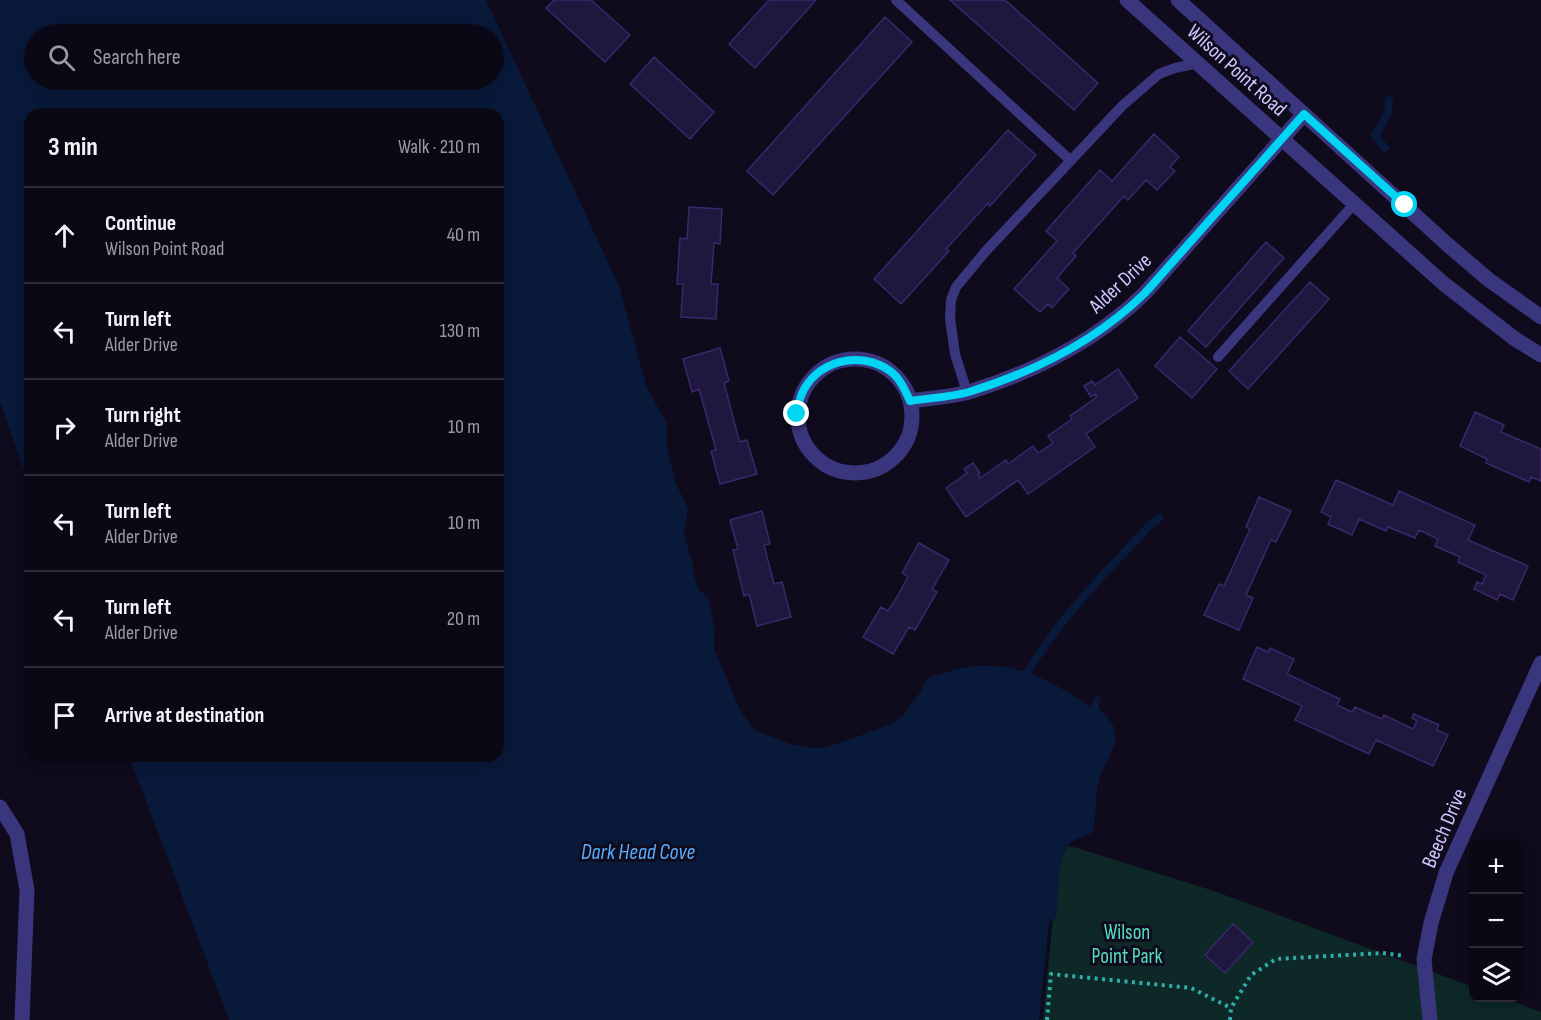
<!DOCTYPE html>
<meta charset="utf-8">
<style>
:root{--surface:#0b0816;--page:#14111f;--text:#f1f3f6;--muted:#9a9aa1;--line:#2b2935}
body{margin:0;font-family:"Sofia Sans Condensed",sans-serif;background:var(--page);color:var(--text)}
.controls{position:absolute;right:18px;bottom:18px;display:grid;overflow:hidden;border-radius:12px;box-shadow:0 3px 15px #0003}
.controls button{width:54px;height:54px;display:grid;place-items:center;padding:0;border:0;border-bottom:2px solid var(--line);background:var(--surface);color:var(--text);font:30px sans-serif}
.stop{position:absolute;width:18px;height:18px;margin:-14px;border:4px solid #00d6f3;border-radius:50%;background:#fff}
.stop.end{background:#00d6f3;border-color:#fff;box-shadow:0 2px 6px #0008}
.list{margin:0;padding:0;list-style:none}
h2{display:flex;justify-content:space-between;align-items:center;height:78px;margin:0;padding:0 24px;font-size:26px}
h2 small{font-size:20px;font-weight:400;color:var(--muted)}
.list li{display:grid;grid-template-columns:39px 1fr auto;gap:18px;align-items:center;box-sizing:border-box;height:96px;padding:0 24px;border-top:2px solid var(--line)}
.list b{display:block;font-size:22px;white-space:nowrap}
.list p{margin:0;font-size:20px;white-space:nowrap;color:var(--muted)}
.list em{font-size:20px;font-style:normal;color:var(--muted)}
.icon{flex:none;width:33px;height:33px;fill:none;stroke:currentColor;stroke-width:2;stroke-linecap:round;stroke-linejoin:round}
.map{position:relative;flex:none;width:1541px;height:1020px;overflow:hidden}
.search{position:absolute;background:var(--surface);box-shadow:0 3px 15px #0003;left:24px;top:24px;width:480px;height:66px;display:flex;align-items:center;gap:15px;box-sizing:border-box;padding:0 21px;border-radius:33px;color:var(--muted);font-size:22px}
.panel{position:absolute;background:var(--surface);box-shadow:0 3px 15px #0003;left:24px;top:108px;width:480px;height:654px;border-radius:18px}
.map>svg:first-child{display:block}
</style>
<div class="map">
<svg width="1541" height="1020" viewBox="0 0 1541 1020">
<rect width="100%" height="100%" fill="#0f0b1d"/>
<path fill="#0e2727" d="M1060 847H1074L1214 891 1473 987 1474 998H1503L1541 1012V1020H1043Z"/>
<path fill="#08193a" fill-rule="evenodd" d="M0 0H486L619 286 647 388 667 423V447L675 481 688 509 684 530 689 554 692 560 695 581 699 589 709 600 714 627V649L740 710 752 727 759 732 793 745 816 748 826 747 859 736 891 724 903 715 921 691 927 678C941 674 957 668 973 666 1018 662 1055 682 1090 707L1096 697 1099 696 1101 699 1099 704V709C1134 739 1104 752 1098 785 1095 801 1096 817 1093 832 1086 839 1075 836 1069 845 1056 863 1059 893 1057 914L1055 918 1049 922 1039 1020H229L129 756H498V114H30V487L0 402ZM34 34H494V80H34Z"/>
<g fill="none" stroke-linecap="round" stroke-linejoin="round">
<path stroke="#08193a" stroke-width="8" d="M1385 148 1375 136 1388 113 1389 100
M1027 673C1060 617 1106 572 1151 524L1159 518"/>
</g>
<path fill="#20173e" stroke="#37296b" stroke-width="1.5" d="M554 0H591L630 35 605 62 546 8Z
M769 0H816L755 68 729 44Z
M950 0H1005L1098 83 1074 110Z
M885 17 912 42 773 195 747 171Z
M654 57 714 112 690 139 630 84Z
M1008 130 1036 155 990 206 988 203 946 249 949 251 901 304 874 279Z
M1154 134 1179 157 1170 167 1175 171 1157 190 1146 180 1128 200 1124 196 1073 253 1076 256 1057 278 1069 289 1052 308 1048 304 1040 312 1014 289 1057 241 1046 231 1100 170 1112 181Z
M689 207 722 209 720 244 714 243 711 284H718L716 319 681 317 683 284H677L680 238 687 239Z
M1266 242 1284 258 1206 347 1188 331Z
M1310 282 1329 299 1248 389 1229 371Z
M1180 337 1217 369 1192 398 1155 366Z
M720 348 729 381 724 383 739 440 740 442 747 440 757 474 720 484 711 451 716 450 699 389 692 392 683 359Z
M1118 369 1138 398 1086 434 1095 447 1028 494 1018 480 966 517 946 488 967 473 964 469 973 463 980 473 978 475 980 478 1006 460 1008 464 1033 446 1038 453 1053 443 1048 436 1072 419 1070 416 1097 397 1095 394 1091 397 1084 386 1092 381 1095 385Z
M1475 412 1504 425 1501 432 1541 449V481L1531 477 1529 482 1504 471 1486 463 1487 459 1460 446Z
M1336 480 1393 505 1399 491 1475 525 1468 540 1528 566 1513 600 1500 594 1497 600 1474 589 1477 582 1482 584 1486 575 1458 562 1460 557 1435 546 1438 539 1419 530 1415 538 1388 527 1386 531 1359 519 1352 535 1328 524 1331 517 1321 512Z
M1259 497 1291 511 1276 542 1271 540 1246 595 1253 598 1239 630 1204 615 1219 584 1224 586 1250 529 1246 527Z
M762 511 770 544 764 545 774 584 782 582 791 617 757 626 749 594 744 596 733 550 738 549 730 520Z
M919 543 949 560 932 589 937 592 915 630 909 627 893 654 863 637 881 607 888 611 897 597 908 577 902 573Z
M1257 647 1268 652 1270 648 1294 659 1287 674 1340 699 1337 705 1352 712 1355 707 1382 719 1384 715 1413 729 1417 721 1412 718 1414 714 1439 725 1437 730 1448 735 1433 766 1376 740 1369 754 1295 720 1302 706 1243 679Z
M1233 924 1253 942 1225 973 1205 955Z"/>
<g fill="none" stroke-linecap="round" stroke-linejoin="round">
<path stroke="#2bafaa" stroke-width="4" stroke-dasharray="3 4.5" stroke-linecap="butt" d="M1047 1020 1051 974 1191 988 1231 1008
M1230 1020 1231 1008 1251 975 1276 959 1383 953 1405 956"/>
<path stroke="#3a367d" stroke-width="10" d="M896 0 1070 160
M1218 357 1354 204
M967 392 955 354 950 319 951 300 956 287 985 252 1122 106 1159 74 1175 68 1198 63"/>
<path stroke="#3a367d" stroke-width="15" d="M798 416a57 57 0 1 1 114 0a57 57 0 1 1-114 0Z
M910 401C930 398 951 397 969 392 1034 372 1097 340 1145 293L1304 114
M1430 1020 1424 959 1431 923 1446 873 1541 663"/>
<path stroke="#3a367d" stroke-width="15" d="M1127 0 1444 284 1515 339 1541 355
M1178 0 1448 245 1489 280 1541 317
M0 807 17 834 27 890 22 1020"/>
</g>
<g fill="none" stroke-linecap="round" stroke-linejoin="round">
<path stroke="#00d6f3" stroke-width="8" d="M797 414C798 409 799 402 801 396 814 361 860 349 890 371 900 378 905 390 910 401 929 398 951 397 969 392 1034 372 1097 340 1145 293L1304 114 1405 205"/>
</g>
<g text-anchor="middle" stroke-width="6" stroke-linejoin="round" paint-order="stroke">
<g font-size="21" fill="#cfc8ff" stroke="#0f0b1d">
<text transform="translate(1237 70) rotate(42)" y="7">Wilson Point Road</text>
<text transform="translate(1120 283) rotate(-43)" y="7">Alder Drive</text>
<text transform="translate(1444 828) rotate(-67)" y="7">Beech Drive</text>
</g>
<g font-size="21" fill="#53dfbf" stroke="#0f0b1d">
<text x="1127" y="939">Wilson<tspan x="1127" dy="24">Point Park</tspan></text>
</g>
<g font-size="22" font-style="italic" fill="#56adff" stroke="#0f0b1d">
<text x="638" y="859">Dark Head Cove</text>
</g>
</g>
</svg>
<div class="controls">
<button>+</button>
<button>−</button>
<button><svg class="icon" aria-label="layers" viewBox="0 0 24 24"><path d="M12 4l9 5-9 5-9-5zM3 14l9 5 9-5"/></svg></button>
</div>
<div class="stop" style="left:1405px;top:205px"></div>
<div class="stop end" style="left:797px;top:414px"></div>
<div class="search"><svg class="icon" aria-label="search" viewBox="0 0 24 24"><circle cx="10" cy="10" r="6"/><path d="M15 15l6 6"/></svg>Search here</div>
<section class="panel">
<h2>3 min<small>Walk · 210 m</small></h2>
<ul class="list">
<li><svg class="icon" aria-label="ahead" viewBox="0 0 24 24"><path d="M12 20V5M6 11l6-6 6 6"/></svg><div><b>Continue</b><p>Wilson Point Road</p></div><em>40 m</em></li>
<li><svg class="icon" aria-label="left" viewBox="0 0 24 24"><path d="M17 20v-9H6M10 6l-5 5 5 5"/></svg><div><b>Turn left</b><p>Alder Drive</p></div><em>130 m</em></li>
<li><svg class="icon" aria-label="right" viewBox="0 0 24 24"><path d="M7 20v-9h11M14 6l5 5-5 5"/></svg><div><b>Turn right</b><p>Alder Drive</p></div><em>10 m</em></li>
<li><svg class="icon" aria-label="left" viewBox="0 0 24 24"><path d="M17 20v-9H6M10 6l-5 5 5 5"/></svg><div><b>Turn left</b><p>Alder Drive</p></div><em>10 m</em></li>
<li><svg class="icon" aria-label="left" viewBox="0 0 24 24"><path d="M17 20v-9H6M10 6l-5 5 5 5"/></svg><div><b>Turn left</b><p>Alder Drive</p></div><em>20 m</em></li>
<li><svg class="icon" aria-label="arrive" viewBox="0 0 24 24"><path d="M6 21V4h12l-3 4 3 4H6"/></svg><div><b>Arrive at destination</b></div></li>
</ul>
</section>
</div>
